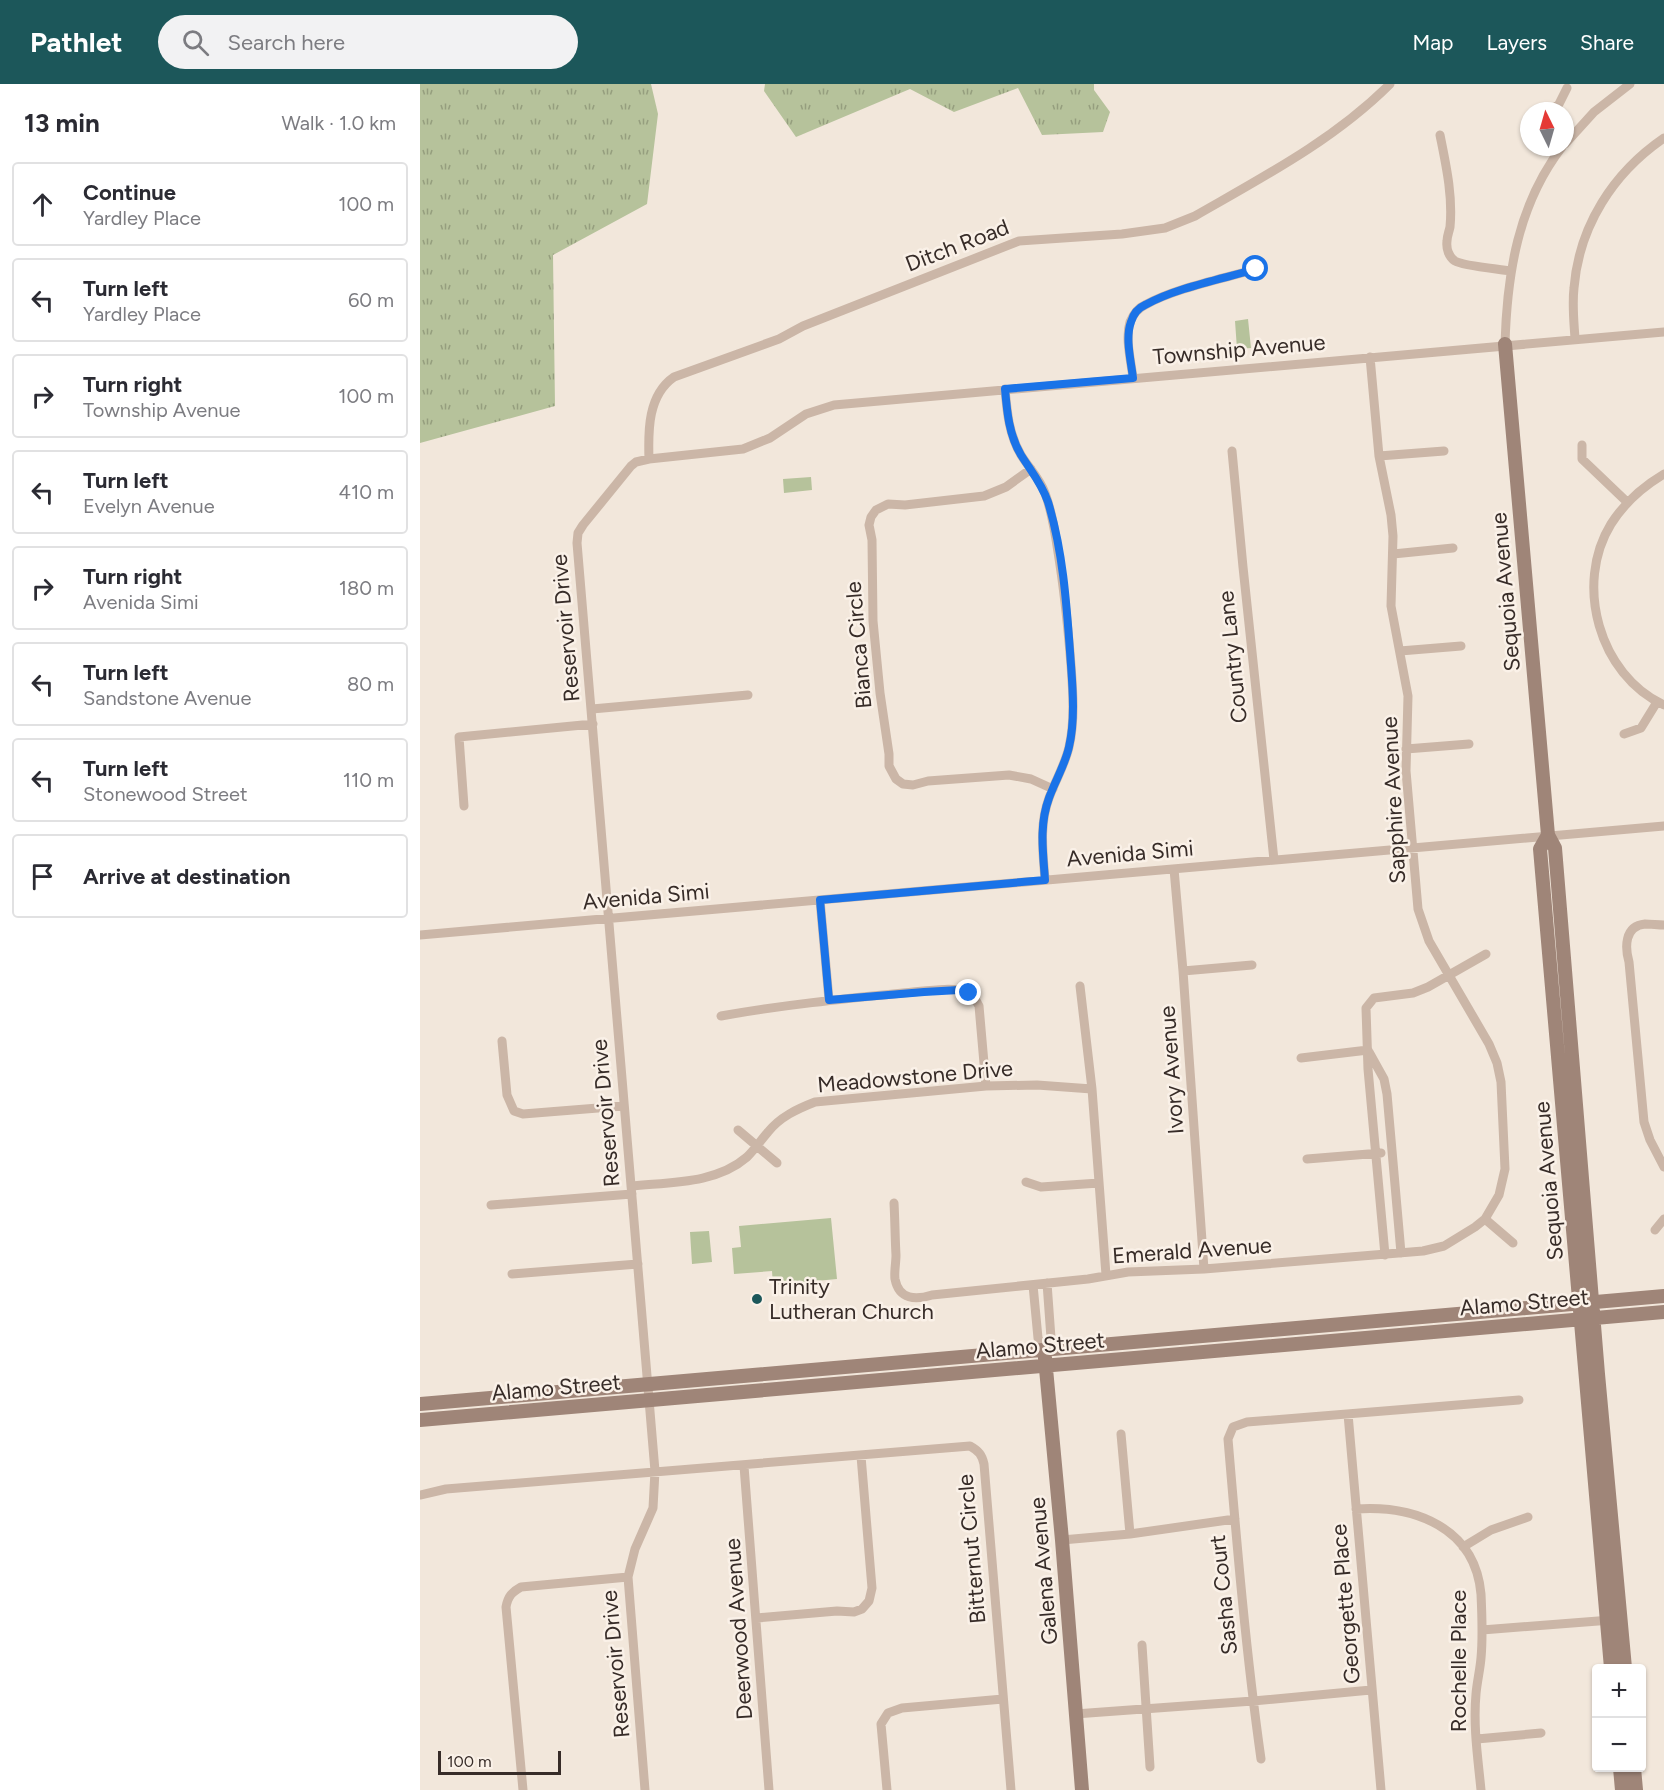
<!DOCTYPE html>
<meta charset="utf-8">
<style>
:root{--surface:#fff;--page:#f2f2f3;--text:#2b2b33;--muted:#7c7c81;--line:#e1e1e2;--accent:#1c575a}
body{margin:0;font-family:Figtree,sans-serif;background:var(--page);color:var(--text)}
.controls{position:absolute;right:18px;bottom:18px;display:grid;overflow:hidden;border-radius:6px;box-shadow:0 2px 4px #0004}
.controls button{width:54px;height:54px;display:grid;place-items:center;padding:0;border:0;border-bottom:2px solid var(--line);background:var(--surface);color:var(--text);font:30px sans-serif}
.compass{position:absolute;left:1100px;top:18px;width:54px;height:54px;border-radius:50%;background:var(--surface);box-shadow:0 2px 4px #0004;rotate:355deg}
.scale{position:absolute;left:18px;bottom:15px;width:123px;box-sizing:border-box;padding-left:6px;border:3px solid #372c28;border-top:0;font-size:16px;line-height:21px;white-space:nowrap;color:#372c28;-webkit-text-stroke:4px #faf1e8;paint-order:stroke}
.stop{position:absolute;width:18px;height:18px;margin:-14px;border:4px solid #1a73e8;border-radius:50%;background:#fff}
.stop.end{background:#1a73e8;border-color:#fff;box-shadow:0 2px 6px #0008}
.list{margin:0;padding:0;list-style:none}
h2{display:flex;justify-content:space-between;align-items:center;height:78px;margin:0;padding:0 24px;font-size:26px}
h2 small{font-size:20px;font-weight:400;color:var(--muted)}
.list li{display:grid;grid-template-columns:39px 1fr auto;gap:18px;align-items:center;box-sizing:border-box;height:84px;margin:0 12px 12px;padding:0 12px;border:2px solid var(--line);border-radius:6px}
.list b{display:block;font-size:22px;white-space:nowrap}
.list p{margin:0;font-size:20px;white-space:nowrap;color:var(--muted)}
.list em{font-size:20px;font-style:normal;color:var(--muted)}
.icon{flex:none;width:33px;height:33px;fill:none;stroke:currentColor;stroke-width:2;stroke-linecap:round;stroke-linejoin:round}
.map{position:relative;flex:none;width:1244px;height:1706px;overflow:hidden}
header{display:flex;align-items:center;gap:36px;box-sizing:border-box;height:84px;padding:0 30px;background:var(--accent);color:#fff}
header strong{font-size:28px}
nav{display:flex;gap:33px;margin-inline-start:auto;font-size:21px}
.search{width:420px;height:54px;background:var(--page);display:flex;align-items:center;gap:15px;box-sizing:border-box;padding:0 21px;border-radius:33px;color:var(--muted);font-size:22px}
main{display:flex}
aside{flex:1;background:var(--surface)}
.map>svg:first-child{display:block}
</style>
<header>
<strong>Pathlet</strong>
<div class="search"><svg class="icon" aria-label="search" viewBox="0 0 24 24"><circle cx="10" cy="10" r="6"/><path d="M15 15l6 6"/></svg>Search here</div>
<nav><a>Map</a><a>Layers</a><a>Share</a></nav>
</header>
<main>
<aside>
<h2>13 min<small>Walk · 1.0 km</small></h2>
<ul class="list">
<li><svg class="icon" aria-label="ahead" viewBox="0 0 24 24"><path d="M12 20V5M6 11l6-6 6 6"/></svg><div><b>Continue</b><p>Yardley Place</p></div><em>100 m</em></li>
<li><svg class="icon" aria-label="left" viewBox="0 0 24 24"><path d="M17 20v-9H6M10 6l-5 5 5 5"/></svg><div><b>Turn left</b><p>Yardley Place</p></div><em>60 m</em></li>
<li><svg class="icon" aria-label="right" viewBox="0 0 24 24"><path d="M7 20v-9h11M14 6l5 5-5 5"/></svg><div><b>Turn right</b><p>Township Avenue</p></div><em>100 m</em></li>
<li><svg class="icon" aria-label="left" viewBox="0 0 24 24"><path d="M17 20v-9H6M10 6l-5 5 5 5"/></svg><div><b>Turn left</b><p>Evelyn Avenue</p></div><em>410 m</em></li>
<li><svg class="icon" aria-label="right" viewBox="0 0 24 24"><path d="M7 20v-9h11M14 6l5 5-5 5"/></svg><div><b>Turn right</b><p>Avenida Simi</p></div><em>180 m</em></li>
<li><svg class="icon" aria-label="left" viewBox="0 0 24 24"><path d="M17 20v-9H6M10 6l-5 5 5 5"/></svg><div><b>Turn left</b><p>Sandstone Avenue</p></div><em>80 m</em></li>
<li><svg class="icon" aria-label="left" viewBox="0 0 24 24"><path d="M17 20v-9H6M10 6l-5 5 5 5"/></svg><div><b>Turn left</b><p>Stonewood Street</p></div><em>110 m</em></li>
<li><svg class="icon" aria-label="arrive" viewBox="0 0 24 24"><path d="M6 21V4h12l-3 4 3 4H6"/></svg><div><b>Arrive at destination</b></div></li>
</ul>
</aside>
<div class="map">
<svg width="1244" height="1706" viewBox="0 0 1244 1706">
<defs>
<pattern id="grass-tufts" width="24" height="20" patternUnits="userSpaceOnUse" patternTransform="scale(1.5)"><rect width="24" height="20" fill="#b6c29b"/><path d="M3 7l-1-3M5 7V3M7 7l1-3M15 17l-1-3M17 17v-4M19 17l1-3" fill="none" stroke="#959e7e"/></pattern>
</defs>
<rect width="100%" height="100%" fill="#f2e7db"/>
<path fill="url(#grass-tufts)" d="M0 0H231L238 30 227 120 133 171 135 322 0 359Z
M345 0H674V6L690 28 683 48 622 51 598 4 534 28 490 5 376 53 344 7Z"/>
<path fill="#b6c29b" d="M828 235 831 264 817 265 815 237Z
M391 393 392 406 364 409 363 395Z
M411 1134 417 1195 353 1201 352 1187 314 1190 312 1164 321 1163 319 1142Z
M289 1147 292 1178 272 1180 270 1148Z"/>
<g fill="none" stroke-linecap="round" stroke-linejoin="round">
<path stroke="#cbb6a7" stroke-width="9" d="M1130 27 1139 20 1147 4
M1020 51C1026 81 1033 112 1030 143 1029 148 1027 152 1027 157 1026 165 1029 173 1035 177 1043 182 1079 185 1090 187
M1145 60 1174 28 1210 0
M1124 63 1136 71
M1155 255C1154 238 1152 221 1154 204 1159 142 1193 89 1244 54
M1085 260C1087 190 1098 120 1142 63
M713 294C711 277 705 254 710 238 713 231 718 224 725 221 755 204 802 195 836 185
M585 305C587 328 589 351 601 371 609 384 620 395 625 409 632 428 635 448 638 468 644 505 648 543 651 581 653 608 655 637 649 663 645 681 635 697 629 714 619 741 623 768 625 796
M1162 361V375L1207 418
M812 367 823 483 854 776
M959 372 1024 367
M229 375C228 346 228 311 254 293L359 255 383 242 599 157 702 150 745 144 775 132C843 93 914 56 970 0
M611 385 586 403 564 412 485 421 468 420 456 426 451 433 449 441 452 456 453 537 460 609 469 670V682L476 695 483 700 493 701 508 697 589 691 611 695 633 705
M1244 390C1222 403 1205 418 1191 440 1154 500 1179 591 1244 621
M973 470 1033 464
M980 567 1041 562
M172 625 328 611
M1204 650 1221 644 1237 618
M986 665 1049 660
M44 722 39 653 173 640
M754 785 763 887 784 1185
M400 816 409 916
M1244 841C1238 841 1231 840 1225 840 1204 842 1205 864 1209 878L1224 1038 1230 1056 1244 1083
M0 851 1244 742
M763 887 832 881
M660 902 672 1005 686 1191
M301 932C362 921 422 915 483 909 500 908 532 902 547 908 553 911 556 916 559 922L566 1002
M82 957 87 1011 94 1027 103 1030 203 1022
M949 968 964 995 967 1010 981 1169
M881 974 948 966
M318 1046 357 1079
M887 1075 961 1069
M606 1098 621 1103 679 1099
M211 1102C250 1098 296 1100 327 1073 335 1065 341 1056 348 1048 360 1033 377 1025 395 1018L566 1002 617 1001 672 1005
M474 1119C475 1136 475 1154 476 1171 476 1179 474 1188 475 1195 479 1216 496 1216 512 1211L668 1195 708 1188 784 1185 1003 1167 1024 1162 1055 1143 1065 1135 1079 1111 1085 1085 1081 998 1077 979 1069 960 1009 857 998 825 986 687 988 612 971 522 973 452 971 431 959 372 950 273
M71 1121 212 1110
M1065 1135 1093 1159
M1235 1146 1244 1135
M965 1171 948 985 946 924 954 914 993 909 1008 903 1066 870
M92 1190 218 1180
M613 1201 618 1254 625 1266
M625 1266 631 1254 627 1199
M928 1330 961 1706
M701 1350 710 1450
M324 1382 349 1706
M0 1411 26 1405 550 1362C559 1367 562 1371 564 1380L591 1706
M936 1425C994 1421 1055 1443 1061 1510 1062 1531 1063 1553 1061 1574 1060 1586 1057 1598 1056 1610 1053 1642 1058 1675 1061 1706
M642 1456 710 1450 815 1435
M1043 1463 1071 1446 1108 1433
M337 1534 417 1527 434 1528 442 1525 449 1517 452 1504 441 1372
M1062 1546 1191 1536
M722 1561 730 1683
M655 1630 833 1617 951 1606
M1057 1655 1121 1649
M841 1675C826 1569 817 1462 808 1355L813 1343 827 1338 1099 1316
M103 1706 86 1523C88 1512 92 1508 101 1503L208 1493
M225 1706 208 1493 215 1465 233 1424 235 1387 157 459 158 449 163 441 211 382 216 378 229 375 323 365 350 354 386 330 414 321 1244 248
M467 1706 461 1640 468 1629 482 1624 583 1615"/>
<path stroke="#9f8578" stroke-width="14" d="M1085 260 1128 751 1135 764 1178 1290 1205 1584
M1128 751 1120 765 1191 1584
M625 1274 642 1456 662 1706
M0 1320 1244 1212
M0 1336 1244 1228
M1200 1684 1202 1706
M1214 1684 1216 1706"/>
</g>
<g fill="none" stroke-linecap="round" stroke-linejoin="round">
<path stroke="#1a73e8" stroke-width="8" d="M549 909 539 906 504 908 409 916 400 816 625 796C623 768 619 741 629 714 635 697 645 681 649 663 655 637 653 608 651 581 647 527 644 470 628 418 622 400 611 387 601 371 589 351 587 328 585 305L713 294C711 277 705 254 711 238 713 231 718 224 725 221 755 204 802 195 836 185"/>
</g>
<circle fill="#1c575a" stroke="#faf1e8" stroke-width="2" cx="337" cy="1215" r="6"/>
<g text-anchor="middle" stroke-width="5" stroke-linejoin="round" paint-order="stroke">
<g font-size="22" fill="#372c28" stroke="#faf1e8">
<text transform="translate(537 161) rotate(-21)" y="8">Ditch Road</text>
<text transform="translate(819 265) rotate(-5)" y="8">Township Avenue</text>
<text transform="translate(1085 508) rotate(-95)" y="8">Sequoia Avenue</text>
<text transform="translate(145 544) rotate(-95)" y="8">Reservoir Drive</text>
<text transform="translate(438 561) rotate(-95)" y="8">Bianca Circle</text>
<text transform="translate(812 573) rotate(-96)" y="8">Country Lane</text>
<text transform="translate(973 716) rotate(-93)" y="8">Sapphire Avenue</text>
<text transform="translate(710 769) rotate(-5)" y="8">Avenida Simi</text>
<text transform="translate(226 812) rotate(-5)" y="8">Avenida Simi</text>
<text transform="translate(751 986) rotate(-94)" y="8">Ivory Avenue</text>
<text transform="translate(495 992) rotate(-5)" y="8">Meadowstone Drive</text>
<text transform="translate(185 1029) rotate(-95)" y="8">Reservoir Drive</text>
<text transform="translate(1128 1097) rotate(-95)" y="8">Sequoia Avenue</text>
<text transform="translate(772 1166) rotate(-4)" y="8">Emerald Avenue</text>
<text transform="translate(1104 1218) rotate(-5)" y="8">Alamo Street</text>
<text transform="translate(620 1261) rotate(-5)" y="8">Alamo Street</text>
<text transform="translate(136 1303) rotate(-5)" y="8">Alamo Street</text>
<text transform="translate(551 1465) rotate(-95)" y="8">Bitternut Circle</text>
<text transform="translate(623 1487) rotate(-95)" y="8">Galena Avenue</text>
<text transform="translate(803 1511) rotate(-96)" y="8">Sasha Court</text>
<text transform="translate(925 1520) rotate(-95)" y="8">Georgette Place</text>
<text transform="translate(318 1545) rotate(-94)" y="8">Deerwood Avenue</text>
<text transform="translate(1038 1577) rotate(-90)" y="8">Rochelle Place</text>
<text transform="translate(195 1580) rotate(-95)" y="8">Reservoir Drive</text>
</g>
<g font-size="22" fill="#372c28" stroke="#faf1e8" text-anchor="start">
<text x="349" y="1210">Trinity<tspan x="349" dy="25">Lutheran Church</tspan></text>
</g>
</g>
</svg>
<div class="controls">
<button>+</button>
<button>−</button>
</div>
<svg class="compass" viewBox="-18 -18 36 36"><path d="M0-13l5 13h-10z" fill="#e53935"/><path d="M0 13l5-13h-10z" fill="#7c7c81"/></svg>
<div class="scale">100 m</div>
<div class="stop" style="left:836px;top:185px"></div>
<div class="stop end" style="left:549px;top:909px"></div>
</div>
</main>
